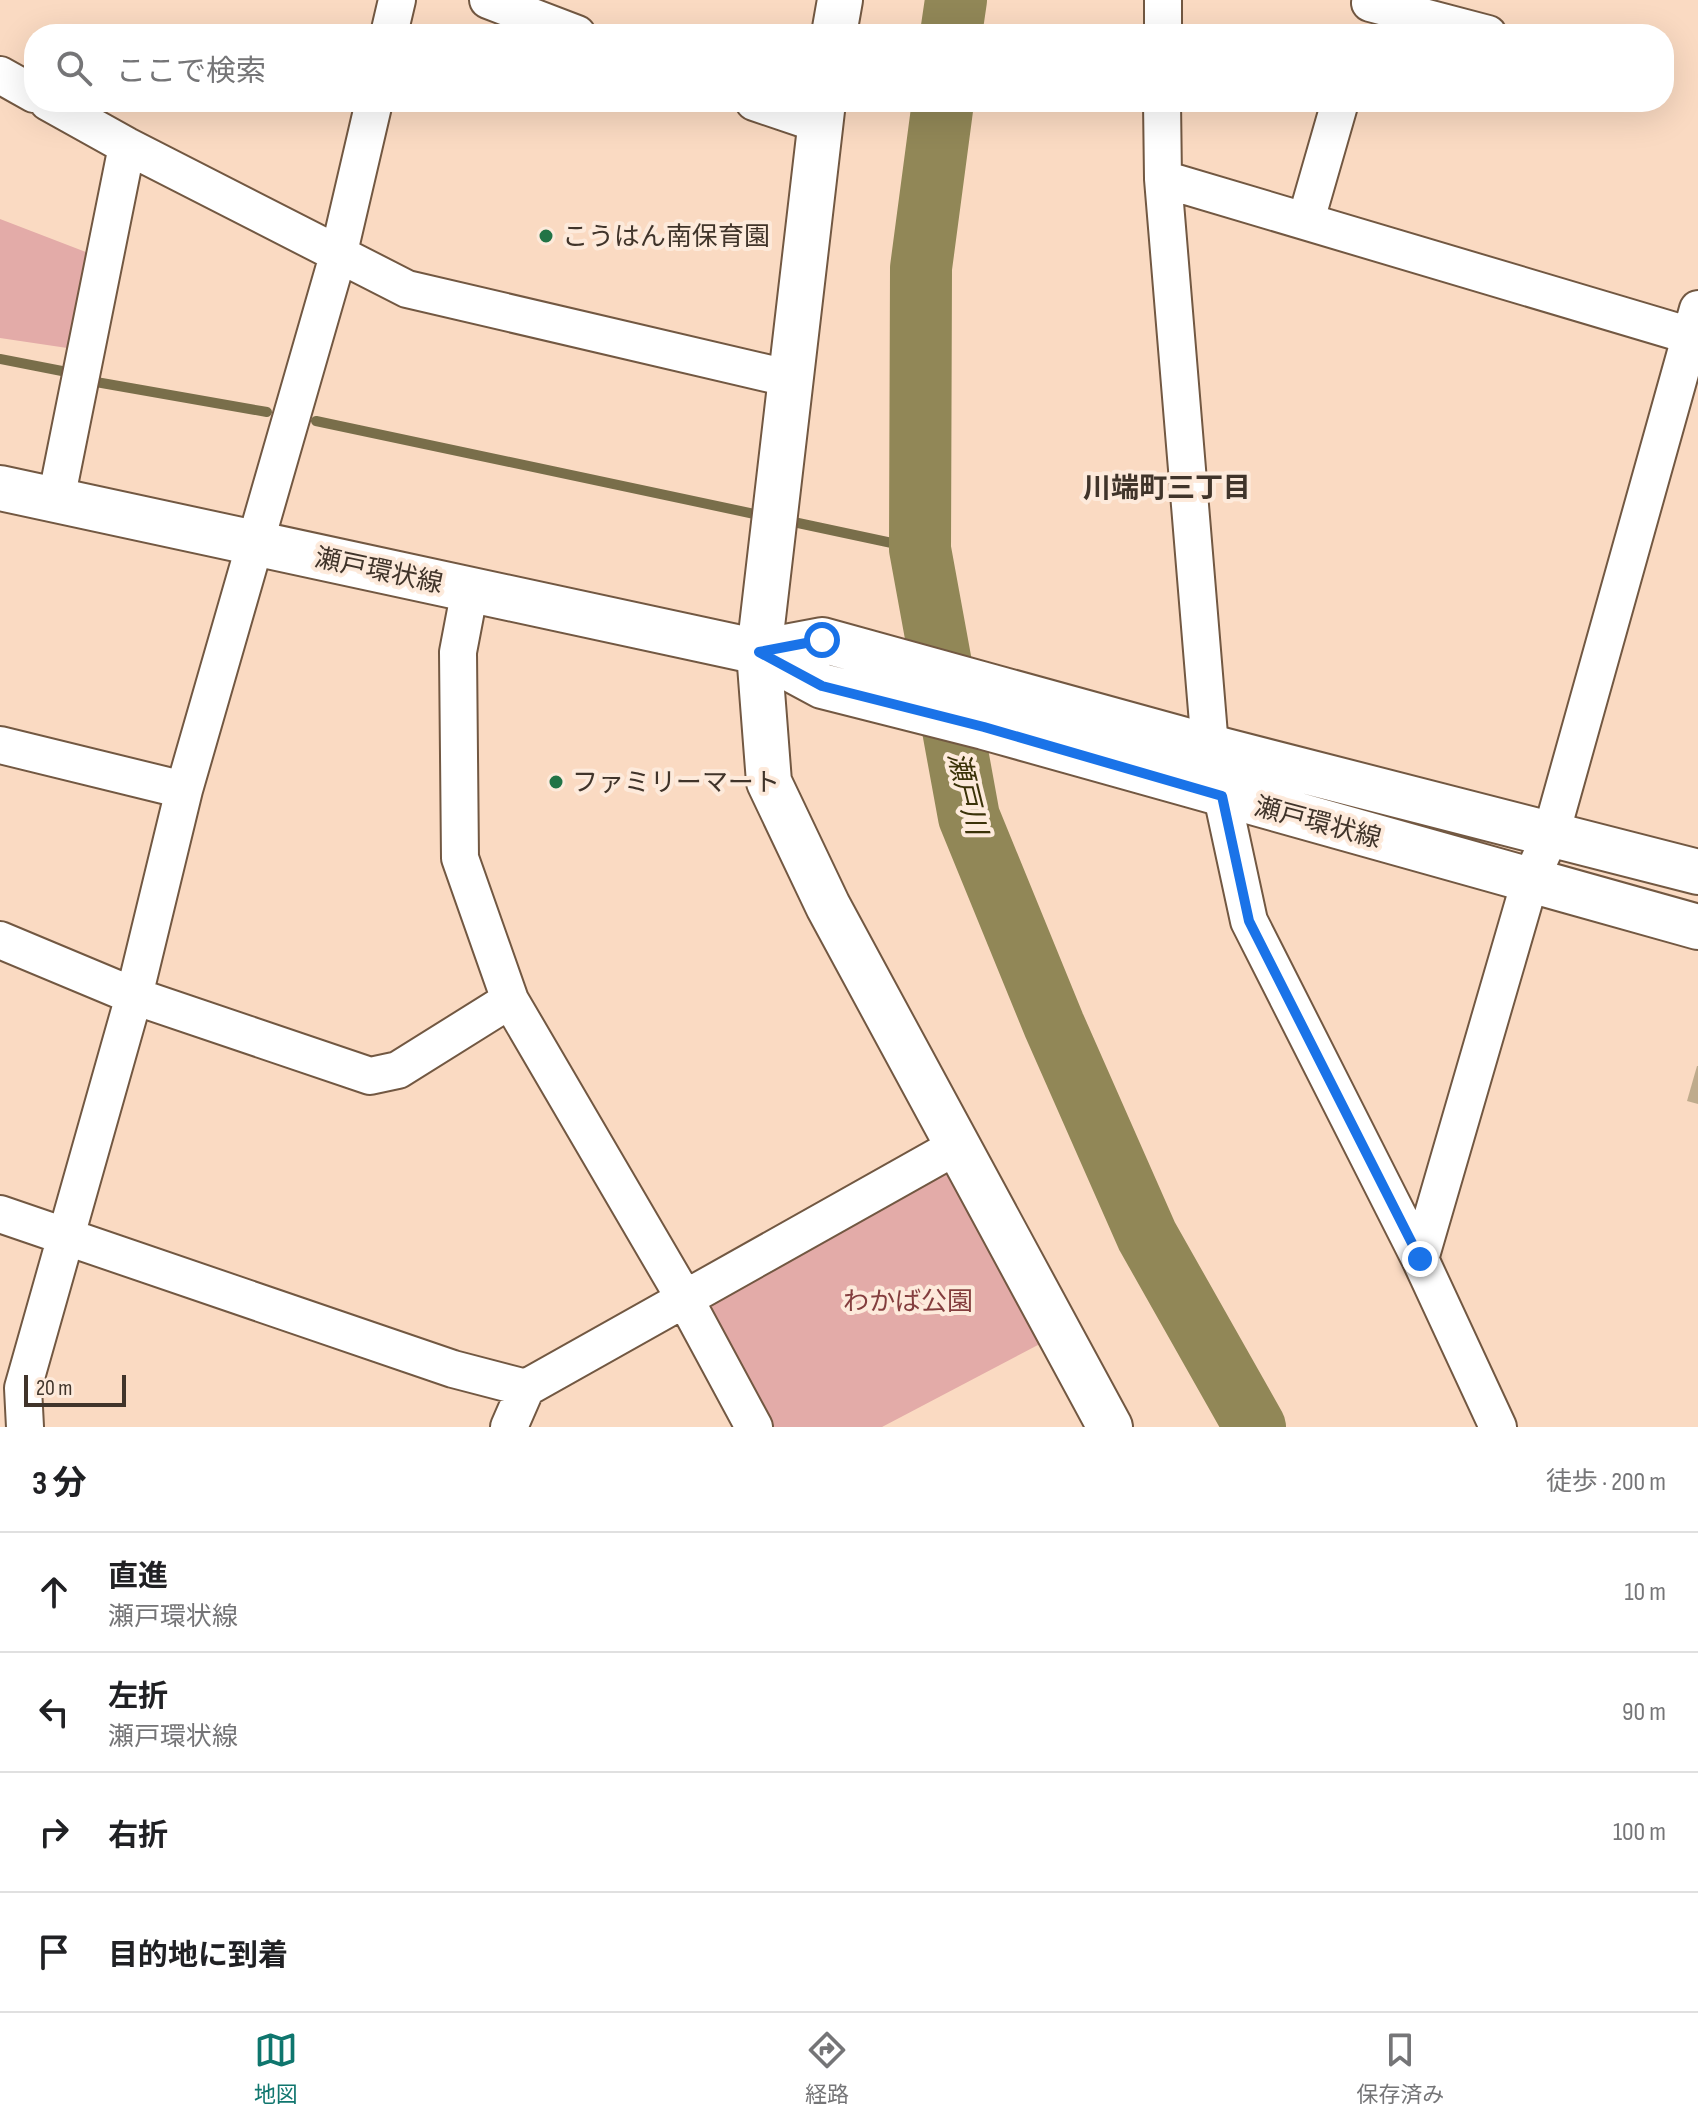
<!DOCTYPE html>
<html lang="ja">
<meta charset="utf-8">
<style>
:root{--surface:#fff;--page:#f6f6f6;--text:#202124;--muted:#757577;--line:#e0e0e0;--accent:#0f766e}
body{margin:0;font-family:"Sofia Sans Condensed","Noto Sans JP",sans-serif;background:var(--page);color:var(--text)}
.scale{position:absolute;left:24px;bottom:20px;width:102px;box-sizing:border-box;padding-left:8px;border:4px solid #40342a;border-top:0;font-size:22px;line-height:28px;white-space:nowrap;color:#40342a;-webkit-text-stroke:6px #fdeadb;paint-order:stroke}
.stop{position:absolute;width:24px;height:24px;margin:-18px;border:6px solid #1a73e8;border-radius:50%;background:#fff}
.stop.end{background:#1a73e8;border-color:#fff;box-shadow:0 2px 8px #0008}
.list{margin:0;padding:0;list-style:none}
h2{display:flex;justify-content:space-between;align-items:center;height:104px;margin:0;padding:0 32px;font-size:34px}
h2 small{font-size:26px;font-weight:400;color:var(--muted)}
.list li{display:grid;grid-template-columns:52px 1fr auto;gap:24px;align-items:center;box-sizing:border-box;height:120px;padding:0 32px;border-top:2px solid var(--line)}
.list b{display:block;font-size:30px;white-space:nowrap}
.list p{margin:0;font-size:26px;white-space:nowrap;color:var(--muted)}
.list em{font-size:26px;font-style:normal;color:var(--muted)}
.icon{flex:none;width:44px;height:44px;fill:none;stroke:currentColor;stroke-width:2;stroke-linecap:round;stroke-linejoin:round}
.map{position:relative;flex:none;width:1698px;height:1427px;overflow:hidden}
.search{position:absolute;background:var(--surface);box-shadow:0 8px 32px #0002;left:24px;right:24px;top:24px;height:88px;display:flex;align-items:center;gap:20px;box-sizing:border-box;padding:0 28px;border-radius:32px;color:var(--muted);font-size:30px}
.sheet{height:584px;background:var(--surface)}
nav{display:flex;justify-content:space-around;align-items:center;box-sizing:border-box;height:112px;border-top:2px solid var(--line);background:var(--surface);font-size:22px;color:var(--muted)}
nav a{display:grid;justify-items:center;gap:4px}
nav .on{color:var(--accent)}
.map>svg:first-child{display:block}
</style>
<div class="map">
<svg width="1698" height="1427" viewBox="0 0 1698 1427">
<rect width="100%" height="100%" fill="#fadac2"/>
<path fill="#e3aba8" d="M0 219 91 254 74 349 0 338Z
M954 1161 1057 1335 882 1427H770L700 1303Z"/>
<g fill="none" stroke-linecap="round" stroke-linejoin="round">
<path stroke="#796e4a" stroke-width="10" d="M0 359 67 372
M96 382 267 412
M316 421 764 516
M784 520 920 549"/>
<path stroke="#918757" stroke-width="62" d="M951 34 956 0
M943 102 921 268 920 549 969 817 1054 1025 1147 1236 1255 1427"/>
</g>
<path fill="#bfab8c" d="M1697 1066H1698V1104L1687 1101Z"/>
<g fill="none" stroke-linecap="round" stroke-linejoin="round">
<defs>
<path id="minor" d="M488 0 577 34
M1370 3 1488 34
M389 34 397 0
M1163 34V0
M0 75 34 94
M48 102 127 146 407 289 792 379
M754 102 819 124
M1162 102 1163 179 1210 747
M1163 179 1698 338
M1306 220 1340 102
M56 500 127 146
M470 589 458 652 460 858 510 1000 686 1301 754 1427
M0 745 184 790
M1222 796 1249 921 1420 1259 1498 1427
M0 940 134 996 370 1076 398 1070 510 1000
M0 1214 453 1369 526 1388
M1420 1259 1530 881 1551 834 1698 309
M25 1427 23 1388 134 996 184 790 339 252 374 102
M509 1427 526 1388 955 1147"/>
<path id="tertiary" d="M834 34 840 0
M823 102 759 652 769 782 828 906 1110 1427"/>
<path id="primary" d="M0 488 759 652 822 686 984 727 1698 927
M759 652 822 640 1210 747 1698 872"/>
</defs>
<use href="#minor" stroke="#725842" stroke-width="40"/>
<use href="#tertiary" stroke="#725842" stroke-width="48"/>
<use href="#primary" stroke="#725842" stroke-width="48"/>
<use href="#minor" stroke="#fff" stroke-width="36"/>
<use href="#tertiary" stroke="#fff" stroke-width="44"/>
<use href="#primary" stroke="#fff" stroke-width="44"/>
</g>
<g fill="none" stroke-linecap="round" stroke-linejoin="round">
<path stroke="#1a73e8" stroke-width="10" d="M822 640 759 652 822 686 984 727 1222 796 1249 921 1420 1259"/>
</g>
<g fill="#227446" stroke="#fdeadb" stroke-width="3">
<circle cx="546" cy="236" r="8"/>
<circle cx="556" cy="782" r="8"/>
</g>
<g text-anchor="middle" stroke-width="8" stroke-linejoin="round" paint-order="stroke">
<g font-size="26" fill="#40342a" stroke="#fdeadb" text-anchor="start">
<text x="562" y="245">こうはん南保育園</text>
<text x="572" y="791">ファミリーマート</text>
</g>
<g font-size="26" fill="#40342a" stroke="#fdeadb">
<text transform="translate(379 570) rotate(12)" y="9">瀬戸環状線</text>
<text transform="translate(1318 822) rotate(15)" y="9">瀬戸環状線</text>
</g>
<g font-size="26" fill="#843e3e" stroke="#fdeadb">
<text x="908" y="1310">わかば公園</text>
</g>
<g font-size="28" font-weight="bold" fill="#40342a" stroke="#fdeadb">
<text x="1167" y="497">川端町三丁目</text>
</g>
<g font-size="28" font-style="italic" fill="#3a3208" stroke="#fdeadb">
<text transform="translate(968 793) rotate(76)" y="10">瀬戸川</text>
</g>
</g>
</svg>
<div class="scale">20 m</div>
<div class="stop" style="left:822px;top:640px"></div>
<div class="stop end" style="left:1420px;top:1259px"></div>
<div class="search"><svg class="icon" aria-label="search" viewBox="0 0 24 24"><circle cx="10" cy="10" r="6"/><path d="M15 15l6 6"/></svg>ここで検索</div>
</div>
<section class="sheet">
<h2>3 分<small>徒歩 · 200 m</small></h2>
<ul class="list">
<li><svg class="icon" aria-label="ahead" viewBox="0 0 24 24"><path d="M12 20V5M6 11l6-6 6 6"/></svg><div><b>直進</b><p>瀬戸環状線</p></div><em>10 m</em></li>
<li><svg class="icon" aria-label="left" viewBox="0 0 24 24"><path d="M17 20v-9H6M10 6l-5 5 5 5"/></svg><div><b>左折</b><p>瀬戸環状線</p></div><em>90 m</em></li>
<li><svg class="icon" aria-label="right" viewBox="0 0 24 24"><path d="M7 20v-9h11M14 6l5 5-5 5"/></svg><div><b>右折</b></div><em>100 m</em></li>
<li><svg class="icon" aria-label="arrive" viewBox="0 0 24 24"><path d="M6 21V4h12l-3 4 3 4H6"/></svg><div><b>目的地に到着</b></div></li>
</ul>
</section>
<nav>
<a class="on"><svg class="icon" aria-label="map" viewBox="0 0 24 24"><path d="M3 6l6-2 6 2 6-2v14l-6 2-6-2-6 2zM9 4v14M15 6v14"/></svg>地図</a>
<a><svg class="icon" aria-label="directions" viewBox="0 0 24 24"><path d="M12 3l9 9-9 9-9-9zM9 14v-3h6M13 9l2 2-2 2"/></svg>経路</a>
<a><svg class="icon" aria-label="saved" viewBox="0 0 24 24"><path d="M7 4h10v16l-5-4-5 4z"/></svg>保存済み</a>
</nav>
